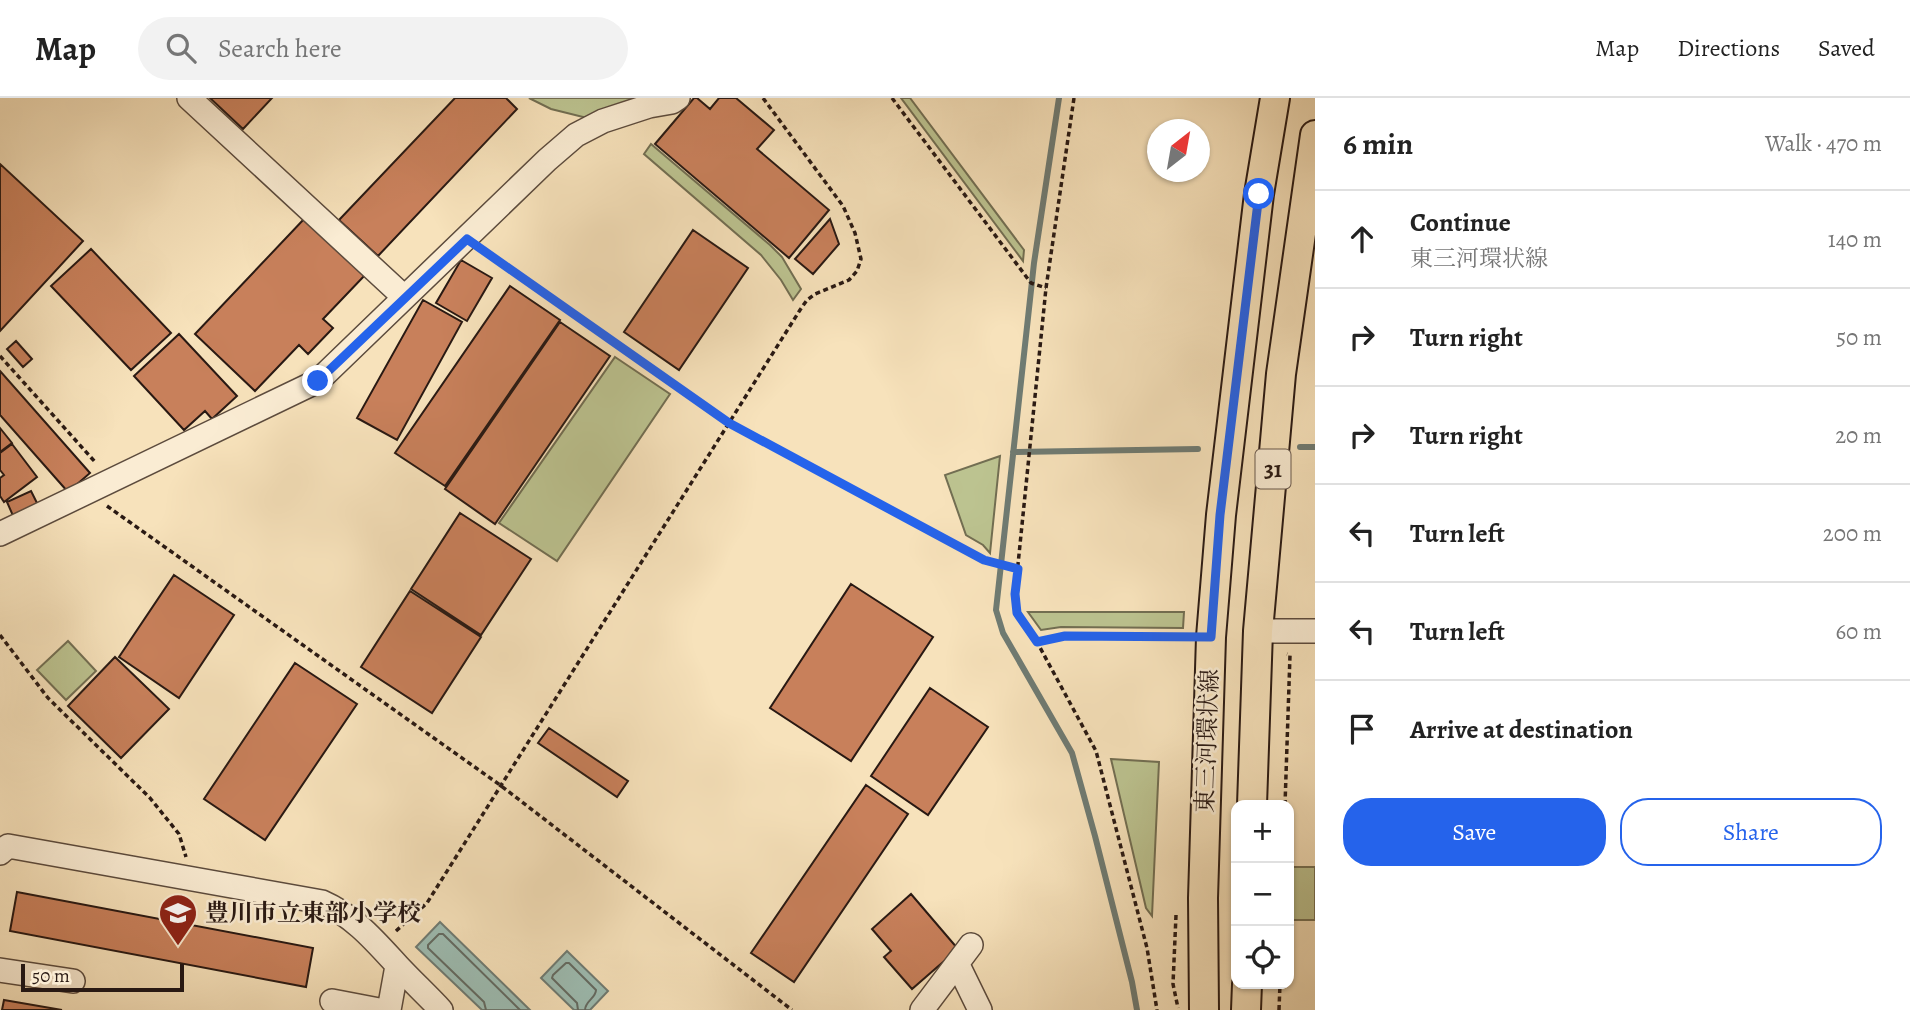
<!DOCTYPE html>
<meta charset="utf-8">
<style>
:root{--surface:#fff;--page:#f2f2f2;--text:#222;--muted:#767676;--line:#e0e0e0;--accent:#2563eb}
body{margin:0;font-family:Alegreya,"Noto Serif JP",serif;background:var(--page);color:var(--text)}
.controls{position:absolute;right:21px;bottom:21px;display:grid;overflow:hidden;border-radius:14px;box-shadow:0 2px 5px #0004}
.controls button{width:63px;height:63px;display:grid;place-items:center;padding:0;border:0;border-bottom:2px solid var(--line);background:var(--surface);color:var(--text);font:35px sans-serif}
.compass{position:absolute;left:1147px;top:21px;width:63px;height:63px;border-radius:50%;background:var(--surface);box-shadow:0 2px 5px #0004;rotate:31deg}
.scale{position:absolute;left:21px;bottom:18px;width:163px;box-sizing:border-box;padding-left:7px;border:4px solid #291913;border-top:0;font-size:19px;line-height:24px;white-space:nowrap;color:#291913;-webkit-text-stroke:5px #faecd3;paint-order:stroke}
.stop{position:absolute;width:21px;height:21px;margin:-16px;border:5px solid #2563eb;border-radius:50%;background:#fff}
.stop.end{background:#2563eb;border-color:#fff;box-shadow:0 2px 7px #0008}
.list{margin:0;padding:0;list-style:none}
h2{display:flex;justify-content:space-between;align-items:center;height:91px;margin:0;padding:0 28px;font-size:30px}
h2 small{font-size:23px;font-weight:400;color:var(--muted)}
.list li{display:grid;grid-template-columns:46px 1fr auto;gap:21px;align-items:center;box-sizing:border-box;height:98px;padding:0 28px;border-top:2px solid var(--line)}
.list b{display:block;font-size:26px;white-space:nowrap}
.list p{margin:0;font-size:23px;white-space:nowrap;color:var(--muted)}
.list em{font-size:23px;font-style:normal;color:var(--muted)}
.actions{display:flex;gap:14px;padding:21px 28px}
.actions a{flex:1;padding:16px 0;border:2px solid var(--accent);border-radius:28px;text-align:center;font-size:24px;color:var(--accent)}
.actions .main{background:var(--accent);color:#fff}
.icon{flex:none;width:38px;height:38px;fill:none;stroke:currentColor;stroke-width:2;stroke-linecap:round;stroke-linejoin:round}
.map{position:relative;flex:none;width:1315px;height:912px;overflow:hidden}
header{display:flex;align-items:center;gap:42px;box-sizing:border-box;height:98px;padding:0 35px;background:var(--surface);border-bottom:2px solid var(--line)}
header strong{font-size:33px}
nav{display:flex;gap:38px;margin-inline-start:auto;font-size:24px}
.search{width:490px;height:63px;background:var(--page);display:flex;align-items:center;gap:18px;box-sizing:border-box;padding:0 24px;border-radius:38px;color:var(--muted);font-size:26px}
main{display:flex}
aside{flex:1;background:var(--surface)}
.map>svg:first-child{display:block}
</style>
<header>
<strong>Map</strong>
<div class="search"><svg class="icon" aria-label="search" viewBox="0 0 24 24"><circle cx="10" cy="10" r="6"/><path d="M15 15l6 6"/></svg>Search here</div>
<nav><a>Map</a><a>Directions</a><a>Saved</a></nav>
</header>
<main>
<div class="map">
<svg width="1315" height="912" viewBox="0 0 1315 912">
<rect width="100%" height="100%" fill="#f7e2bb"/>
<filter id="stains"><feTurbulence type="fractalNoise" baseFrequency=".00286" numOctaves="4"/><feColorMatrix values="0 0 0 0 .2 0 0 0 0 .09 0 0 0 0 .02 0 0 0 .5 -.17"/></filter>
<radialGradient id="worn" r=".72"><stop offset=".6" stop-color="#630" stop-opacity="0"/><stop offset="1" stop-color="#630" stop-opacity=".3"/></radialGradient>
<path fill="#bcc390" stroke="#726e52" stroke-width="2" d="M529 0H634L635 2 587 20 551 11Z
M901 0H910L1024 152 1023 163Z
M651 46 770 147 782 159 801 191 793 202 781 182 761 157 644 56Z
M615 259 670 296 557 463 499 425Z
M1000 358 990 455 983 447 966 437 945 377Z
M1028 514H1184L1183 530 1061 529 1041 532Z
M68 543 96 573 66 602 37 572Z
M1111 661 1159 664 1152 818 1146 810Z
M1292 769H1315V822H1290Z"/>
<path fill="#9dbdb3" stroke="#6f7b73" stroke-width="2" d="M440 824 530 912H482L416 849Z
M567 853 608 893 590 912H574L541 880Z"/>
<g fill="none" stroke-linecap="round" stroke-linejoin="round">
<path stroke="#636b63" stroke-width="2" d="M486 912 484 904 428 850V847L439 836H443L520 912
M578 912 577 905 552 880 553 877 566 865H569L596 892C596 900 585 903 585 912"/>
<path stroke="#6f7b73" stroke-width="6" d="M1059 0 1034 165 996 512 1003 535 1072 655 1095 738 1132 884 1137 912
M1300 349H1315
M1013 354 1198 351"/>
</g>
<path fill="#c8805b" stroke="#291913" stroke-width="2" d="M210 0H272L243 31Z
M455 0H506L517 11 378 158 339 122Z
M694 0H697L710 11 719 0H736L774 32 757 51 829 112 789 160 655 46Z
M0 66 83 143 0 233Z
M305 120 366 176 323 221 333 230 308 256 299 247 255 293 195 236Z
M830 121 839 146 813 176 795 161Z
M693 132 748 170 679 272 624 234Z
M91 151 171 235 131 272 51 188Z
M461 162 492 180 467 223 436 205Z
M510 188 560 222 445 388 395 355Z
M423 202 462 224 397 342 357 320Z
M560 224 610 258 495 426 445 391Z
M179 236 237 298 212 321 205 313 184 332 134 278Z
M16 243 32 261 23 269 7 251Z
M0 273 90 375 68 394 0 317Z
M0 330 12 345 0 354Z
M12 346 37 379 4 404 0 398V380L4 377 0 372V355Z
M31 393 39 409 14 420 7 404Z
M460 415 531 461 481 537 411 491Z
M174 477 234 517 179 600 119 559Z
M851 486 933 539 851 663 770 610Z
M410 493 481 539 432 615 361 569Z
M115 559 169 611 121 660 68 608Z
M295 565 357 606 265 742 204 701Z
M930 590 988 629 928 717 871 678Z
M549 630 628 683 617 699 538 645Z
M866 687 908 716 794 884 751 855Z
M17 794 313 850 306 889 10 833Z
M911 796 958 851 912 891 884 859 891 853 872 831Z
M4 902 62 912H2Z"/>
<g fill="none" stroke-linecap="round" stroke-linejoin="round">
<defs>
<path id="minor" d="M189 0 404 199
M0 436 318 283 547 62 576 37 603 23 649 8 672 4 678 0
M1258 533H1315
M0 755 8 748 322 804C354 818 375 843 398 868 412 883 427 897 441 912
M958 867 980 912
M0 872 73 883
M332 903 379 912
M389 912 397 868
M922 912 971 847"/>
<path id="major" d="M1252 707 1258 533 1281 276 1315 37
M1204 912 1203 800 1211 539 1221 417 1259 96 1275 0
M1246 912 1247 886"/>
</defs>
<use href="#minor" stroke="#5c4b3d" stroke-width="26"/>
<use href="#major" stroke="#291913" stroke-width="32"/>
<path stroke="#291913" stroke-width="3.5" stroke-dasharray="5 3.5" stroke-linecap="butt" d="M892 0 1031 185 1046 190
M1074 0 1046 190 1015 496 1017 515 1037 544 1096 653 1147 850 1157 912
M483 152 729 325 984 462 1018 471
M0 258 96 365
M107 408 500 687 792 912
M0 537 48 600 150 700 179 736 186 759
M1037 544 1065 538H1188
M1285 707 1290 557 1287 556
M1176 817 1173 886 1178 910
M396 833 427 805 800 212 807 202 815 196 849 182 857 173 861 161 855 135 843 108 763 0
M1279 912 1280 886"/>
<use href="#minor" stroke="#faecd3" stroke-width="23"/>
<use href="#major" stroke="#f7e2bb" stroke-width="28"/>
</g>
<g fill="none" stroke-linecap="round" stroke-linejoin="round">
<path stroke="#2563eb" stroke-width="9" d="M318 283 467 141 729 325 984 462 1018 471 1015 496 1017 515 1037 544 1065 538 1211 539 1220 417 1259 96"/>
</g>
<defs>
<symbol id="school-pin" viewBox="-11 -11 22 30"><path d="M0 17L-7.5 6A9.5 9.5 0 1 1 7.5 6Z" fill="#8f2418" stroke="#faecd3"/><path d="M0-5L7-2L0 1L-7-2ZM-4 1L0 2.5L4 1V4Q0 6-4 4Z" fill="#fff"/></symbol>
</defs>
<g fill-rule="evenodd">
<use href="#school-pin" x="156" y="793" width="44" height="60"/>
</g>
<g text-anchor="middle" stroke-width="5" stroke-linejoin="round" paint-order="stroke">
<rect fill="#faecd3" stroke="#68584d" stroke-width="2" x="1255.5" y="351.5" width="35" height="39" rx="5"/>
<g font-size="23" font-weight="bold" fill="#291913">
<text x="1273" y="379">31</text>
</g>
<g font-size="24" fill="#291913" stroke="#faecd3">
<text transform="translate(1207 643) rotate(-88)" y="8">東三河環状線</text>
</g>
<g font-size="24" font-weight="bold" fill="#291913" stroke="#faecd3" text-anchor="start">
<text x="205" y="823">豊川市立東部小学校</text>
</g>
</g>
<rect width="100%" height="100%" filter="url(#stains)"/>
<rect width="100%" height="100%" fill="url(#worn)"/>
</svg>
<div class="controls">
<button>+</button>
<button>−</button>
<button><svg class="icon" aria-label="locate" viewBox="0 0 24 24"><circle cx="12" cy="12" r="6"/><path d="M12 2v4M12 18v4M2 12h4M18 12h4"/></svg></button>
</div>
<svg class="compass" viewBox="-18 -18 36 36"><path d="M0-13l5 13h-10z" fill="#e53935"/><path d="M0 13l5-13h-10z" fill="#767676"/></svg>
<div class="scale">50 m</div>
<div class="stop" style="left:1259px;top:96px"></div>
<div class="stop end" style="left:318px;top:283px"></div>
</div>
<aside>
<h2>6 min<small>Walk · 470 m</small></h2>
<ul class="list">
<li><svg class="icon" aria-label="ahead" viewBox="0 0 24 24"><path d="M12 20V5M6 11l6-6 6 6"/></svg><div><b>Continue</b><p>東三河環状線</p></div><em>140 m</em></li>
<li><svg class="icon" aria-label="right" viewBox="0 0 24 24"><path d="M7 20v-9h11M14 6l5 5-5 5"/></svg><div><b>Turn right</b></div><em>50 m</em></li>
<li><svg class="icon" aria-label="right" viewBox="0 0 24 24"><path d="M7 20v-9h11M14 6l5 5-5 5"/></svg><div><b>Turn right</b></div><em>20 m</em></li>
<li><svg class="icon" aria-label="left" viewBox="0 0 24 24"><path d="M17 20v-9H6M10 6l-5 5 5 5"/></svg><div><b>Turn left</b></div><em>200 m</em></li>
<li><svg class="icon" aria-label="left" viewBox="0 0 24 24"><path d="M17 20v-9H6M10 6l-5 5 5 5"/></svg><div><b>Turn left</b></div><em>60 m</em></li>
<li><svg class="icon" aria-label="arrive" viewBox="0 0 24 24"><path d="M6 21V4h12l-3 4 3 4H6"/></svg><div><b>Arrive at destination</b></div></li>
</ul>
<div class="actions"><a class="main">Save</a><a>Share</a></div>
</aside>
</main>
